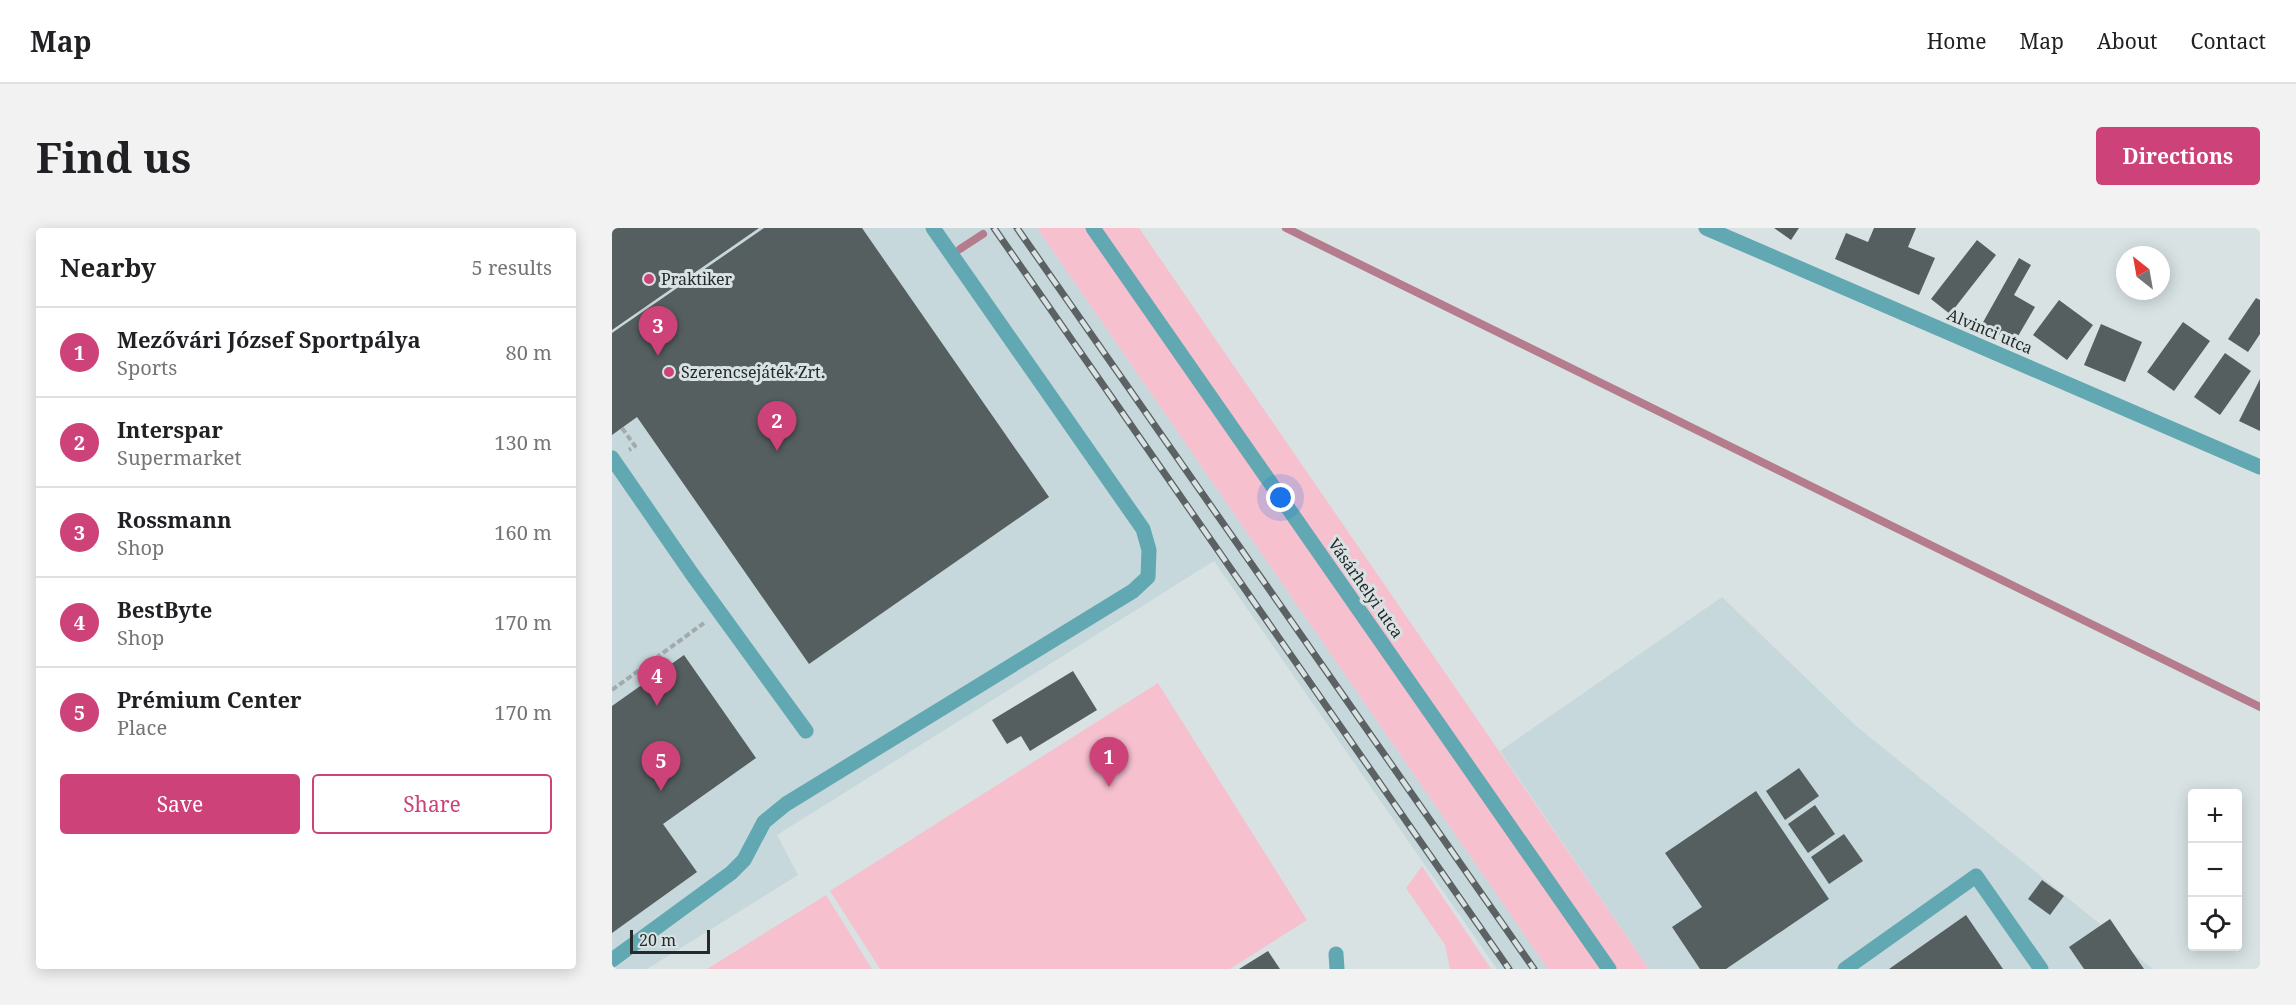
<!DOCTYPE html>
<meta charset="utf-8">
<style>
:root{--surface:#fff;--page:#f2f2f2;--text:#202124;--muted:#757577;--line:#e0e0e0;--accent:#cd4278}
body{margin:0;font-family:"Noto Serif",serif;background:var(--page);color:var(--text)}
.controls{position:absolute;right:18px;bottom:18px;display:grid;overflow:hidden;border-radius:6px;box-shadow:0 3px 15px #0003}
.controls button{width:54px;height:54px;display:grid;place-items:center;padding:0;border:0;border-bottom:2px solid var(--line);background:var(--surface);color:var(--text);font:30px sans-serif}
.compass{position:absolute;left:1504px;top:18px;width:54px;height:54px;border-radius:50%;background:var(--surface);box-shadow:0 3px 15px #0003;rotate:329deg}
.scale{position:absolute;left:18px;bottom:15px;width:80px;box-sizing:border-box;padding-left:6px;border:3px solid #25292a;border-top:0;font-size:16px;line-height:21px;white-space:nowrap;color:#25292a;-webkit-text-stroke:4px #d8e2e3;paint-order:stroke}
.you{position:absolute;left:669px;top:270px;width:21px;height:21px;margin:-15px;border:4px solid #fff;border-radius:50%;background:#1a73e8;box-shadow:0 0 0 9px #1a73e833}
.badge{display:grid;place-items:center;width:39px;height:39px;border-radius:50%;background:var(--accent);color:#fff;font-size:20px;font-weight:700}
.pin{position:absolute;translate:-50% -50px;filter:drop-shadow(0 2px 3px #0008)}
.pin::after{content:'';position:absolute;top:32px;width:21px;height:18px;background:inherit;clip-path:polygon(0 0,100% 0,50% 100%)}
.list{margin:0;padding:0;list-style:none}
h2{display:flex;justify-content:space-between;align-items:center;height:78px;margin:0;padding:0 24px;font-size:26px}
h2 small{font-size:20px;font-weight:400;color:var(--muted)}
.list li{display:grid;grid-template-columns:39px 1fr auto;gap:18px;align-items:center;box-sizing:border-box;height:90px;padding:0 24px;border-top:2px solid var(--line)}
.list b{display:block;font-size:22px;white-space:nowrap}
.list p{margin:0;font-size:20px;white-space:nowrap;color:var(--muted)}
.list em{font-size:20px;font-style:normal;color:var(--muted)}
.actions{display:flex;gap:12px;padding:18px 24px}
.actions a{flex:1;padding:14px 0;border:2px solid var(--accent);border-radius:6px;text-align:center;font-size:21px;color:var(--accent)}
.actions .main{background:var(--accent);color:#fff}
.icon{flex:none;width:33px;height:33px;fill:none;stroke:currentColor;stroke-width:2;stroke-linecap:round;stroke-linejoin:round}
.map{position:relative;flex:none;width:1648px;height:741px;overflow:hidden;border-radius:6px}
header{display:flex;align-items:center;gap:36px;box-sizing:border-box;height:84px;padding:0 30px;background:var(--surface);border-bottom:2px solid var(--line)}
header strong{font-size:28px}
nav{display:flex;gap:33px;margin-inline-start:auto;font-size:21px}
.intro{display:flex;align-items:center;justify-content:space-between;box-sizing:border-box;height:144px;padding:0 36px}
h1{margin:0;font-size:42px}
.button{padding:15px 27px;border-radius:6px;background:var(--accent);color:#fff;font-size:21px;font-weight:700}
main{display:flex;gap:36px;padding:0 36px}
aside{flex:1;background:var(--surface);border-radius:6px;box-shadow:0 3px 15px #0003}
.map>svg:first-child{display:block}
</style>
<header>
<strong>Map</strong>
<nav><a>Home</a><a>Map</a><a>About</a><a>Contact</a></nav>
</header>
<div class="intro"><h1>Find us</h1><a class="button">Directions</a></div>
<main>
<aside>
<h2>Nearby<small>5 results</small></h2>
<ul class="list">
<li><span class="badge">1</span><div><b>Mezővári József Sportpálya</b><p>Sports</p></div><em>80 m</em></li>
<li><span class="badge">2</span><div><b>Interspar</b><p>Supermarket</p></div><em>130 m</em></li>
<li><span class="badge">3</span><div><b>Rossmann</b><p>Shop</p></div><em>160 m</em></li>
<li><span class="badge">4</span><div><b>BestByte</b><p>Shop</p></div><em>170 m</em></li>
<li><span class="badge">5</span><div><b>Prémium Center</b><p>Place</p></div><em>170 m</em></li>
</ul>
<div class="actions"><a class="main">Save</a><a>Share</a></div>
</aside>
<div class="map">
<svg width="1648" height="741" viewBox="0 0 1648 741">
<rect width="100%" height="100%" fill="#d8e2e3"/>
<path fill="#c6d8db" d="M0 0H425L936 741H885L602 333 165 607 186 647 35 741H0Z
M1110 369 1243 497 1489 697 1498 691 1521 725 1541 741H1037L888 523Z"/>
<path fill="#f6c0cf" d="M425 0H527L1037 741H936Z
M546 455 695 692 618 741H268L218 663Z
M810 638 879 741H838L833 717 794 660Z
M214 667 260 741H95Z"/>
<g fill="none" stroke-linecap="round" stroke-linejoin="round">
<path stroke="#b47c8d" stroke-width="8" d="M674 0 1648 479
M348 21 371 6"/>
</g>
<path fill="#565f60" d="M0 0H147L0 102Z
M152 0H250L437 269 197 436 25 189 0 207V105Z
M1162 0H1187L1179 12Z
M1262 0H1304L1296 19 1323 30 1307 67 1223 31 1234 5 1256 14Z
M1365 12 1384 27 1338 86 1319 71Z
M1407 30 1419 37 1402 67 1423 79 1402 115 1370 96Z
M1644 70 1648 72V106L1636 124 1616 111Z
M1447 72 1481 97 1455 132 1421 107Z
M1571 94 1598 113 1562 163 1535 144Z
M1489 96 1530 114 1513 154 1472 137Z
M1613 125 1639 143 1608 187 1582 169Z
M1648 151V203L1627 193Z
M72 427 144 530 51 596 85 644 0 705V478Z
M461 443 485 482 418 523 409 508 395 516 380 492Z
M1187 540 1207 568 1173 592 1154 563Z
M1144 563 1217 671 1114 741H1088L1060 699 1090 679 1053 625Z
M1203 577 1223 606 1196 625 1176 596Z
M1232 606 1251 633 1217 656 1199 629Z
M1430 652 1452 668 1438 687 1416 671Z
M1354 687 1391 741H1277Z
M1498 691 1521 725 1532 741H1472L1457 719Z
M656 723 668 741H627Z"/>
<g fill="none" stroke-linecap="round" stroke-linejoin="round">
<path stroke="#a2aaab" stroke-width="4" stroke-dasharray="6 3" stroke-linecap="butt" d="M10 200 23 218 17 222
M0 462 92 395"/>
<path stroke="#61a8b2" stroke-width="15" d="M481 0 997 741
M1094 0 1648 239
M0 230 80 346 194 503
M724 726 725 741
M0 732 119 645 132 632 152 594 174 576 521 363 536 349 537 322 531 301 321 0
M1233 741 1364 648 1429 741"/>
<defs>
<path id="rail" d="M382 0 897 741
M405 0 922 741"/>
</defs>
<use href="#rail" stroke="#5c6263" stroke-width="7"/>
<use href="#rail" stroke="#d8e2e3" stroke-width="4.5" stroke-dasharray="14" stroke-linecap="butt"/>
</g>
<g fill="#cd4278" stroke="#d8e2e3" stroke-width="2">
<circle cx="37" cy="51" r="6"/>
<circle cx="57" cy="144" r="6"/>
</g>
<g text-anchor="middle" stroke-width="6" stroke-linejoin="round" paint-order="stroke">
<g font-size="16" fill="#25292a" stroke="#d8e2e3" text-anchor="start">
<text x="49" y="57">Praktiker</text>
<text x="69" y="150">Szerencsejáték Zrt.</text>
</g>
<g font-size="16" fill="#25292a" stroke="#d8e2e3">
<text transform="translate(1378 103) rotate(23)" y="6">Alvinci utca</text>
<text transform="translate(754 360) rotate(55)" y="6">Vásárhelyi utca</text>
</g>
</g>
</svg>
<div class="controls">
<button>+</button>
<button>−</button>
<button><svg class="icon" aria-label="locate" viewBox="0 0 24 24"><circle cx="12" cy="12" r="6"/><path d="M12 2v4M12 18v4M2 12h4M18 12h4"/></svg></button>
</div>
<svg class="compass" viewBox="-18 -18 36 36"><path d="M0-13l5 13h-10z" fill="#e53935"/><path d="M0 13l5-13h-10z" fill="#757577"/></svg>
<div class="scale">20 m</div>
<div class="you"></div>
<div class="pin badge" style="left:497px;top:559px">1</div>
<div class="pin badge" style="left:165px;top:223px">2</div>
<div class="pin badge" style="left:46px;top:128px">3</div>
<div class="pin badge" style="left:45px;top:478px">4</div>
<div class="pin badge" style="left:49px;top:563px">5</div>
</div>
</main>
